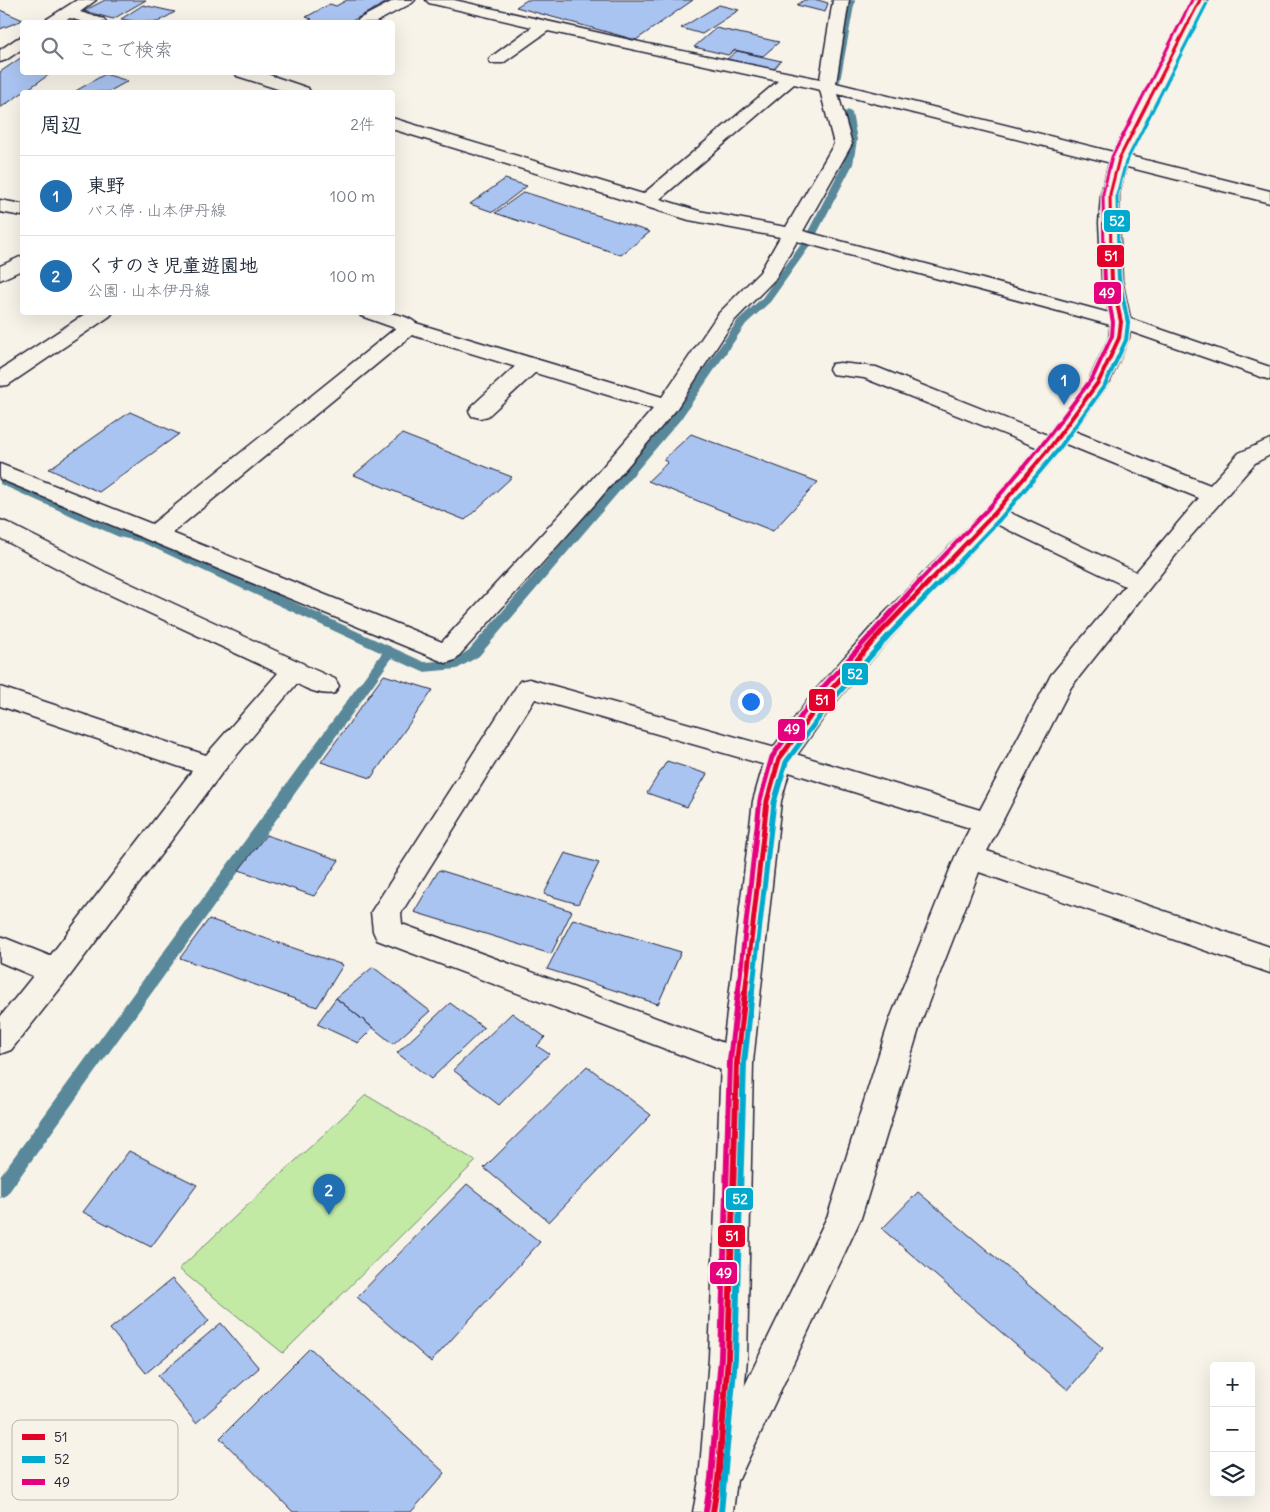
<!DOCTYPE html>
<html lang="ja">
<meta charset="utf-8">
<style>
:root{--surface:#fff;--page:#f2f2f3;--text:#1f2937;--muted:#747a83;--line:#e0e1e3;--accent:#1f6fb2}
body{margin:0;font-family:Delius,"Klee One",sans-serif;background:var(--page);color:var(--text)}
.controls{position:absolute;right:15px;bottom:15px;display:grid;overflow:hidden;border-radius:5px;box-shadow:0 5px 20px #0002}
.controls button{width:45px;height:45px;display:grid;place-items:center;padding:0;border:0;border-bottom:1px solid var(--line);background:var(--surface);color:var(--text);font:25px sans-serif}
.you{position:absolute;left:750px;top:701px;width:18px;height:18px;margin:-12px;border:4px solid #fff;border-radius:50%;background:#1a73e8;box-shadow:0 0 0 8px #1a73e833}
.badge{display:grid;place-items:center;width:32px;height:32px;border-radius:50%;background:var(--accent);color:#fff;font-size:16px;font-weight:700}
.pin{position:absolute;translate:-50% -41px;filter:drop-shadow(0 1px 2px #0008)}
.pin::after{content:'';position:absolute;top:26px;width:18px;height:15px;background:inherit;clip-path:polygon(0 0,100% 0,50% 100%)}
.list{margin:0;padding:0;list-style:none}
h2{display:flex;justify-content:space-between;align-items:center;height:65px;margin:0;padding:0 20px;font-size:21px}
h2 small{font-size:16px;font-weight:400;color:var(--muted)}
.list li{display:grid;grid-template-columns:32px 1fr auto;gap:15px;align-items:center;box-sizing:border-box;height:80px;padding:0 20px;border-top:1px solid var(--line)}
.list b{display:block;font-size:19px;white-space:nowrap}
.list p{margin:0;font-size:16px;white-space:nowrap;color:var(--muted)}
.list em{font-size:16px;font-style:normal;color:var(--muted)}
.icon{flex:none;width:28px;height:28px;fill:none;stroke:currentColor;stroke-width:2;stroke-linecap:round;stroke-linejoin:round}
.map{position:relative;flex:none;width:1270px;height:1512px;overflow:hidden}
.search{position:absolute;background:var(--surface);box-shadow:0 5px 20px #0002;left:20px;top:20px;width:375px;height:55px;display:flex;align-items:center;gap:12px;box-sizing:border-box;padding:0 18px;border-radius:5px;color:var(--muted);font-size:19px}
.panel{position:absolute;background:var(--surface);box-shadow:0 5px 20px #0002;left:20px;top:90px;width:375px;height:225px;border-radius:5px}
.map>svg:first-child{display:block}
</style>
<div class="map">
<svg width="1270" height="1512" viewBox="0 0 1270 1512">
<rect width="100%" height="100%" fill="#f7f3e8"/>
<filter id="ink" filterUnits="userSpaceOnUse"><feTurbulence type="fractalNoise" baseFrequency=".02" numOctaves="2"/><feDisplacementMap in="SourceGraphic" scale="10" xChannelSelector="R" yChannelSelector="G"/><feConvolveMatrix kernelMatrix="1 2 1 2 8 2 1 2 1" color-interpolation-filters="sRGB"/></filter>
<g filter="url(#ink)">
<path fill="#c3eaa5" stroke="#728670" d="M366 1095 476 1161 283 1353 179 1269Z"/>
<g fill="none" stroke-linecap="round" stroke-linejoin="round">
<path fill="#588899" fill-rule="evenodd" d="M847 0H855L840 81 836 84 832 81Z
M848 110 852 113 857 140 853 164 812 243 770 302 746 324 680 420 479 656 457 669 423 672 392 658 6 1196 0 1198V1176L382 653 141 542 119 537 0 484V476L126 531 149 536 424 662 454 660 469 650 672 416 738 320 762 298 802 243 843 164 849 140 844 113Z"/>
</g>
<path fill="#aac4f1" stroke="#22223b" d="M105 0H146L113 19 84 11Z
M347 0H391L350 22H305L312 19 306 17 330 4 336 6Z
M527 0H693L636 40 516 7Z
M804 0H818L828 3 825 12 797 5Z
M143 5 175 12 158 22H138L121 19Z
M719 5 739 10 702 34 681 28Z
M0 10 23 20 0 29Z
M716 28 779 42 763 56 735 50 728 55 694 47Z
M737 51 781 61 773 70 727 59Z
M22 57V72H53L0 108V72Z
M105 74 128 81 108 92H74Z
M505 179 527 186 493 212 470 204Z
M524 192 650 232 621 255 495 213Z
M130 412 179 434 99 492 49 469Z
M402 434 512 477 465 520 354 475Z
M691 434 818 482 773 531 648 481 668 462 663 460Z
M384 675 433 690 371 778 321 762Z
M667 761 707 774 687 807 647 793Z
M266 835 339 860 314 896 239 870Z
M565 853 599 863 578 904 544 894Z
M439 870 572 911 551 954 414 912Z
M209 919 343 965 317 1007 180 958Z
M573 919 681 952 658 1004 547 969Z
M373 967 430 1011 393 1044 336 998Z
M336 998 373 1028 358 1043 317 1024Z
M450 1003 484 1028 431 1079 397 1053Z
M512 1013 545 1037 537 1046 549 1054 499 1105 453 1070Z
M587 1066 651 1115 549 1222 484 1168Z
M129 1151 197 1185 151 1247 83 1212Z
M467 1184 540 1242 431 1362 357 1297Z
M918 1192 1103 1348 1068 1390 882 1229Z
M172 1279 209 1321 146 1373 110 1329Z
M221 1323 259 1368 196 1423 158 1376Z
M310 1348 445 1473 411 1512H293L220 1438Z"/>
<g fill="none" stroke-linecap="round" stroke-linejoin="round">
<defs>
<path id="lane" d="M358 312C375 312 409 311 419 327L416 331 409 333 361 316Z
M530 359 538 360 541 365 538 370 488 416 480 418 472 416 469 411 472 406 522 360Z
M295 661 335 679 339 686 335 693C320 697 290 684 282 670L286 664Z"/>
<path id="street" d="M77 0H96L80 12 104 19 106 22H83L70 18 63 22H45L47 19Z
M395 0H415L412 3 376 22H357L359 19Z
M426 0H454L648 44 820 79 833 0H849L836 83 1270 191V203L838 94 852 144 803 231 1128 318 1270 367V380L1114 326 797 241 775 279 733 322 675 411 595 504 455 660 446 663 0 479V464L152 524 402 323 409 321 662 397 718 314 760 272 780 237 689 220 392 129V118L643 194 778 81 548 31 503 63H491L489 60 491 57 532 27 429 3ZM794 84 820 90 834 144 786 227 699 211 660 199ZM412 335 653 409 579 494 442 642 172 533Z
M22 37V49L6 60 0 62V50L16 39Z
M235 72H261L308 88 310 92H287L237 76Z
M0 200 22 204V216L0 212Z
M22 256V270L0 280V266Z
M88 312H113L110 316 8 385 0 386V370Z
M840 363 876 367 1052 437 1050 434 1053 429 1061 427 1069 429 1210 485 1239 453 1270 439V455L1255 463 1190 537 1071 687 987 851 1270 947V973L979 872 922 1019 861 1218 739 1479 725 1484 711 1479 706 1465 828 1215 890 1019 955 857 970 828 776 768 535 699 401 913 402 924 748 1052 753 1062 748 1072 737 1076 377 940 373 931 371 912 520 681 529 679 779 749 980 810 1051 675 1125 586 986 519 982 514 986 509 994 507 1002 509 1136 572 1199 498 1061 442 1063 445 1060 450 1052 452 1044 450 864 378 832 374 829 369 832 364Z
M0 520 8 523 105 572 304 664 308 670 221 774 66 981 11 1050 0 1054V1017L33 976 0 962V936L50 956 192 771 0 706V687L206 755 278 673 87 584 0 538Z"/>
<path id="secondary" d="M1192 0H1208L1128 159 1119 194V223L1122 280 1131 322 1129 338 1110 381 1060 450 1002 519 891 637 832 706 792 762 781 801 753 1062 747 1358 737 1480 733 1512H693L699 1480 709 1358 721 1062 753 801 765 759 814 692 873 625 986 509 1044 440 1089 380 1109 338 1111 322 1102 280 1099 223 1101 194 1110 159Z"/>
</defs>
<use href="#lane" stroke="#22223b" stroke-width="3"/>
<use href="#street" stroke="#22223b" stroke-width="3"/>
<use href="#secondary" stroke="#22223b" stroke-width="3"/>
<use href="#lane" fill="#f7f3e8" fill-rule="evenodd"/>
<use href="#street" fill="#f7f3e8" fill-rule="evenodd"/>
<use href="#secondary" fill="#f7f3e8" fill-rule="evenodd"/>
<defs>
<path id="bus-1-far3" d="M1111 258 1110 194 1119 159 1200 0"/>
<path id="bus-1-far2" d="M928 583 994 514 1052 445 1099 381 1119 338 1121 322 1112 280 1111 257"/>
<path id="bus-1-far1" d="M745 994 767 801 779 759 823 699 882 631 929 582"/>
<path id="bus-1" d="M713 1512 718 1480 728 1358 737 1062 745 992"/>
<path id="bus-2-far3" d="M1118 258 1117 195 1126 162 1207 3"/>
<path id="bus-2-far2" d="M939 583 1000 519 1058 450 1105 385 1126 340 1128 323 1119 279 1118 257"/>
<path id="bus-2-far1" d="M752 994 774 802 786 762 829 704 888 636 940 582"/>
<path id="bus-2" d="M721 1512 735 1358 744 1063 752 992"/>
<path id="bus-3-far3" d="M1104 258 1103 193 1112 157 1192 0"/>
<path id="bus-3-far2" d="M918 583 988 509 1046 440 1093 377 1112 336 1113 322 1105 281 1104 257"/>
<path id="bus-3-far1" d="M738 994 760 800 772 757 817 694 919 582"/>
<path id="bus-3" d="M706 1511 711 1479 721 1358 730 1061 738 992"/>
</defs>
<use href="#bus-1-far3" stroke="#f7f3e8" stroke-width="5.5"/>
<use href="#bus-1-far2" stroke="#f7f3e8" stroke-width="7"/>
<use href="#bus-1-far1" stroke="#f7f3e8" stroke-width="9"/>
<use href="#bus-1" stroke="#f7f3e8" stroke-width="10"/>
<use href="#bus-2-far3" stroke="#f7f3e8" stroke-width="5.5"/>
<use href="#bus-2-far2" stroke="#f7f3e8" stroke-width="7"/>
<use href="#bus-2-far1" stroke="#f7f3e8" stroke-width="9"/>
<use href="#bus-2" stroke="#f7f3e8" stroke-width="10"/>
<use href="#bus-3-far3" stroke="#f7f3e8" stroke-width="5.5"/>
<use href="#bus-3-far2" stroke="#f7f3e8" stroke-width="7"/>
<use href="#bus-3-far1" stroke="#f7f3e8" stroke-width="9"/>
<use href="#bus-3" stroke="#f7f3e8" stroke-width="10"/>
<use href="#bus-1-far3" stroke="#e4002b" stroke-width="3"/>
<use href="#bus-1-far2" stroke="#e4002b" stroke-width="4"/>
<use href="#bus-1-far1" stroke="#e4002b" stroke-width="5"/>
<use href="#bus-1" stroke="#e4002b" stroke-width="6"/>
<use href="#bus-2-far3" stroke="#00a9ce" stroke-width="3"/>
<use href="#bus-2-far2" stroke="#00a9ce" stroke-width="4"/>
<use href="#bus-2-far1" stroke="#00a9ce" stroke-width="5"/>
<use href="#bus-2" stroke="#00a9ce" stroke-width="6"/>
<use href="#bus-3-far3" stroke="#e5007d" stroke-width="3"/>
<use href="#bus-3-far2" stroke="#e5007d" stroke-width="4"/>
<use href="#bus-3-far1" stroke="#e5007d" stroke-width="5"/>
<use href="#bus-3" stroke="#e5007d" stroke-width="6"/>
</g>
</g>
<rect x="12" y="1420" width="166" height="80" rx="8" fill="#f7f3e8" stroke="#b7b4b4" stroke-width="1"/>
<rect x="22" y="1434" width="23" height="6" fill="#e4002b"/>
<rect x="22" y="1456" width="23" height="7" fill="#00a9ce"/>
<rect x="22" y="1479" width="23" height="6" fill="#e5007d"/>
<g font-size="14" fill="#22223b">
<text x="54" y="1442">51</text>
<text x="54" y="1464">52</text>
<text x="54" y="1487">49</text>
</g>
<g stroke="#f7f3e8" stroke-width="2">
<rect x="1103" y="209" width="28" height="24" rx="5" fill="#00a9ce"/>
<rect x="1096" y="244" width="29" height="24" rx="5" fill="#e4002b"/>
<rect x="1093" y="281" width="29" height="24" rx="5" fill="#e5007d"/>
<rect x="841" y="662" width="28" height="24" rx="5" fill="#00a9ce"/>
<rect x="808" y="688" width="28" height="24" rx="5" fill="#e4002b"/>
<rect x="777" y="718" width="29" height="24" rx="5" fill="#e5007d"/>
<rect x="725" y="1187" width="29" height="24" rx="5" fill="#00a9ce"/>
<rect x="717" y="1224" width="29" height="24" rx="5" fill="#e4002b"/>
<rect x="709" y="1261" width="29" height="24" rx="5" fill="#e5007d"/>
</g>
<g font-size="14" text-anchor="middle" font-weight="bold" fill="#fff">
<text x="1117" y="226">52</text>
<text x="1111" y="261">51</text>
<text x="1107" y="298">49</text>
<text x="855" y="679">52</text>
<text x="822" y="705">51</text>
<text x="792" y="734">49</text>
<text x="740" y="1204">52</text>
<text x="732" y="1241">51</text>
<text x="724" y="1278">49</text>
</g>
</svg>
<div class="controls">
<button>+</button>
<button>−</button>
<button><svg class="icon" aria-label="layers" viewBox="0 0 24 24"><path d="M12 4l9 5-9 5-9-5zM3 14l9 5 9-5"/></svg></button>
</div>
<div class="you"></div>
<div class="pin badge" style="left:1064px;top:405px">1</div>
<div class="pin badge" style="left:329px;top:1215px">2</div>
<div class="search"><svg class="icon" aria-label="search" viewBox="0 0 24 24"><circle cx="10" cy="10" r="6"/><path d="M15 15l6 6"/></svg>ここで検索</div>
<section class="panel">
<h2>周辺<small>2件</small></h2>
<ul class="list">
<li><span class="badge">1</span><div><b>東野</b><p>バス停 · 山本伊丹線</p></div><em>100 m</em></li>
<li><span class="badge">2</span><div><b>くすのき児童遊園地</b><p>公園 · 山本伊丹線</p></div><em>100 m</em></li>
</ul>
</section>
</div>
